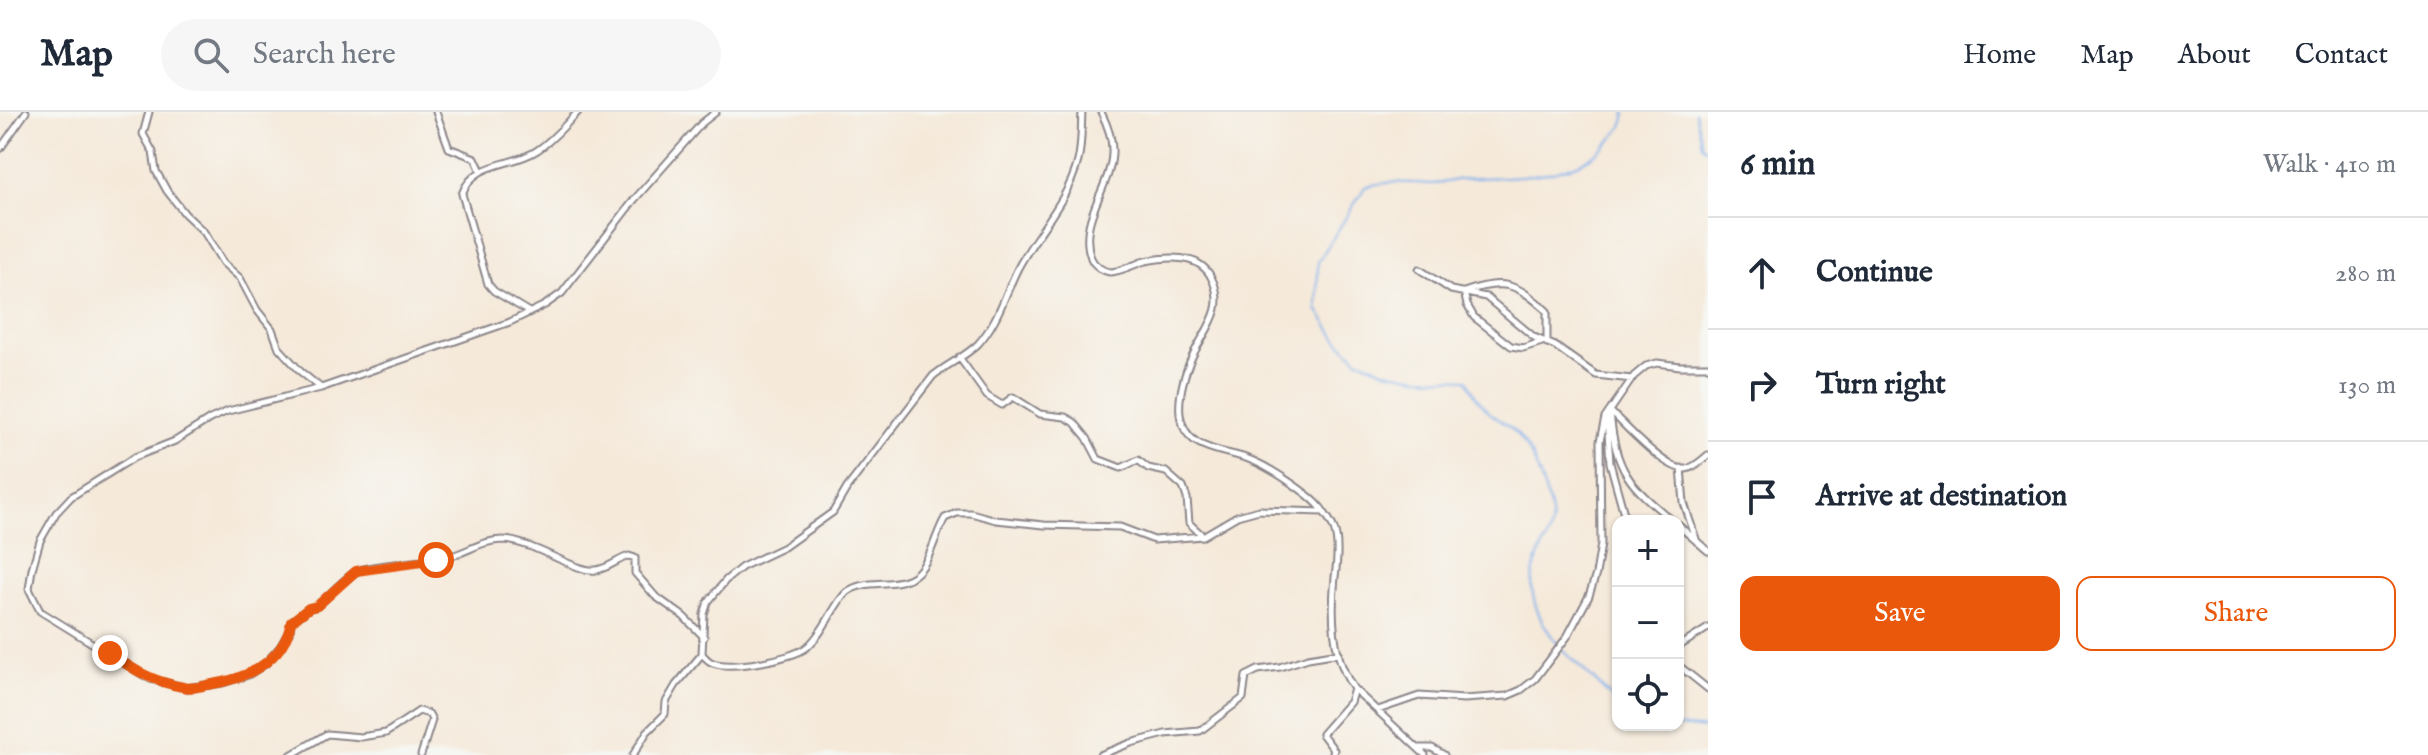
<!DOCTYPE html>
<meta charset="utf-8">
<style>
:root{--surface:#fff;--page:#f6f6f7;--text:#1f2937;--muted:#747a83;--line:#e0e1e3;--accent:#ea580c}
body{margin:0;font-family:"IM FELL English",serif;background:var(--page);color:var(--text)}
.controls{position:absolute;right:24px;bottom:24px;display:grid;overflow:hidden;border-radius:16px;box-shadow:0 2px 6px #0004}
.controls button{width:72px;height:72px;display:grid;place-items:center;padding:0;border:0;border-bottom:2px solid var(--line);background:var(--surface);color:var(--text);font:40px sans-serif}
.stop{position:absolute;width:24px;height:24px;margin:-18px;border:6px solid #ea580c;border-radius:50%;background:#fff}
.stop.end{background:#ea580c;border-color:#fff;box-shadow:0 2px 8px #0008}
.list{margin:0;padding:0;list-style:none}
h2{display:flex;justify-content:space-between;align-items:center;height:104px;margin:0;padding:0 32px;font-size:34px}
h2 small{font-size:26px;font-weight:400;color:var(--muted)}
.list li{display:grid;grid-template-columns:52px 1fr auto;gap:24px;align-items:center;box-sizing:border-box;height:112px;padding:0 32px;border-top:2px solid var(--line)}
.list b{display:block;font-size:30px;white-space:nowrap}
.list em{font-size:26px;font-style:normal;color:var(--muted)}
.actions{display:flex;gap:16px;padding:24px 32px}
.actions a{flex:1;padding:18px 0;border:2px solid var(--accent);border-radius:16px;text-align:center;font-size:28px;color:var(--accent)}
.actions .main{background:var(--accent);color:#fff}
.icon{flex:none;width:44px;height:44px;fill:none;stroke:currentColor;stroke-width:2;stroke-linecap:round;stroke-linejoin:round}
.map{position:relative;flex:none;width:1708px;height:643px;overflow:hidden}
header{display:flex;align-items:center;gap:48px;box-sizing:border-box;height:112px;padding:0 40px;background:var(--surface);border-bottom:2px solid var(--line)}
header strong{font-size:38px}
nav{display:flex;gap:44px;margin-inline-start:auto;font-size:28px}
.search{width:560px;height:72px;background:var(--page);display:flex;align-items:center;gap:20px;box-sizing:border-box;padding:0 28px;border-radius:44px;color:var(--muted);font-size:30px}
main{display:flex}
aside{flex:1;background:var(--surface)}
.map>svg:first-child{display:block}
</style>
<header>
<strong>Map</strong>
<div class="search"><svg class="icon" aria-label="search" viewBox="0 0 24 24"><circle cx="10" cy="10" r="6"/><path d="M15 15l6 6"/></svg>Search here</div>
<nav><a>Home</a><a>Map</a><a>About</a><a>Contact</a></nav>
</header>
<main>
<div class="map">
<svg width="1708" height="643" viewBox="0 0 1708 643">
<rect width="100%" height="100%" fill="#f6f6f2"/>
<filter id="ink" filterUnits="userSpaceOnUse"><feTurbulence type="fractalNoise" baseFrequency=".0125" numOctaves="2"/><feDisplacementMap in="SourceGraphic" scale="16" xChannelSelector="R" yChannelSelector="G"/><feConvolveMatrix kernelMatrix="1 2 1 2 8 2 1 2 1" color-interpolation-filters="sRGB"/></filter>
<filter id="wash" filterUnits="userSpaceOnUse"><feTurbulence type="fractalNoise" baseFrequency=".006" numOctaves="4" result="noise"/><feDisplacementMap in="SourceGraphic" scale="32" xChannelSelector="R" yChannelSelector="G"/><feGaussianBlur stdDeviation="1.8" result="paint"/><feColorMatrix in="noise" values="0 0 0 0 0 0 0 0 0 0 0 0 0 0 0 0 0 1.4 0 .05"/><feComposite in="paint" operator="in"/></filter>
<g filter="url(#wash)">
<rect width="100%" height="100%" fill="#f5e9d9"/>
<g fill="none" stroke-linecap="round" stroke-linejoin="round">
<path stroke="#81b1ec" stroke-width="2" d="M1695 0 1702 33 1708 38
M1558 532C1541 513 1527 484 1534 458 1541 427 1559 425 1548 388 1540 365 1533 339 1516 321 1510 314 1499 309 1491 302 1480 293 1473 281 1467 267L1419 265 1389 260 1357 247 1336 226 1317 197 1318 150 1365 75C1389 68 1408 71 1432 72 1442 72 1452 68 1463 67 1513 63 1570 70 1608 31 1618 21 1625 14 1626 0
M1562 537 1618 592
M1664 613 1708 617"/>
</g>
</g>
<g filter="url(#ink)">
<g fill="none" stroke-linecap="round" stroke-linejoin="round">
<defs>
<path id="street" d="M149 0 143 22 153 40 156 59 167 79 185 102 204 120 223 151 240 166 257 198 272 217 279 236 301 260 321 276
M436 0 449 36 475 46 481 59
M1101 0C1107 12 1113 27 1112 41 1111 76 1077 108 1091 146 1094 153 1102 159 1110 160 1121 160 1134 152 1145 149 1166 145 1199 141 1211 165 1228 197 1205 217 1193 243 1185 259 1178 284 1180 302 1185 341 1225 337 1251 348 1269 355 1309 381 1321 396 1325 402 1332 410 1334 417 1339 430 1337 451 1335 465 1331 502 1332 546 1354 577L1425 643
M0 37 26 0
M1419 157 1451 178 1486 185 1534 225 1555 234 1596 263 1632 267
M529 200 494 179 488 172 462 82C474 49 511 55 536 39 552 29 565 13 578 0
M1542 230 1523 236 1511 234 1474 205 1467 193 1464 180C1504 166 1516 171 1547 199V231
M959 245 987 284 1002 293 1013 285 1040 302 1065 305 1074 310 1087 326 1098 347 1121 356 1138 348 1148 356 1166 360 1183 375 1187 386 1189 411 1202 423
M1611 300C1625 313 1666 359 1686 357 1694 356 1702 348 1708 343
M1610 301C1616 360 1628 372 1673 409
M1607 305 1610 351 1626 409
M1681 356 1684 391 1697 430
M1678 413 1708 439
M704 525 683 504 655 484 635 461V446L629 444C618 447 608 457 596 458 576 461 533 429 503 428 483 428 469 439 451 444 428 451 368 451 354 461 341 469 329 484 317 494L309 496 291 510 290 518 280 535 265 552 248 563 222 571 187 576 150 567 40 499 29 477 32 457 40 429 56 401 71 385 135 345 175 329 210 307 228 299 321 276 510 210 545 193 562 181 634 88 702 11 716 0
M1678 535 1708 516
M702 542C705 545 708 549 711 550 728 559 793 547 807 535 825 520 834 491 847 480 867 465 899 478 917 461 931 448 935 423 945 406L957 401H971L996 408 1044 413 1120 415 1154 428 1203 424 1237 404 1259 398 1323 400
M1678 553 1708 577
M1378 598 1419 584 1464 587 1507 584 1521 578 1535 567 1567 525 1589 484 1596 462 1601 432 1600 329 1605 306 1634 264 1646 254 1657 251 1680 254H1708
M1419 636H1432L1444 643
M291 643 327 622 361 625 386 621 419 599 429 602 432 608 421 643
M633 643 647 620 665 602 666 590 676 573 702 542 704 502 708 490 726 468 742 455 784 435 833 400 847 376 933 264C947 252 965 245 978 232 998 210 1005 182 1018 156 1037 120 1068 89 1078 49 1082 33 1081 16 1082 0
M1100 643 1131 631 1165 622 1200 619 1243 586 1246 564 1258 558 1280 555 1308 546 1339 541
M1332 643 1334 638 1322 622 1350 590 1354 577"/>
</defs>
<use href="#street" stroke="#8c868a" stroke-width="9"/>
<use href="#street" stroke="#fff" stroke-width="5"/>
</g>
</g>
<g fill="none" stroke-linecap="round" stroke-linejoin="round" filter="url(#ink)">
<path stroke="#ea580c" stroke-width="10" d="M110 541C133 558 154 570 183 575 191 577 199 575 207 573 244 568 284 550 291 510L309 496 317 494 356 459 436 448"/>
</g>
</svg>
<div class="controls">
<button>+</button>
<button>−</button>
<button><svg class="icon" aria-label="locate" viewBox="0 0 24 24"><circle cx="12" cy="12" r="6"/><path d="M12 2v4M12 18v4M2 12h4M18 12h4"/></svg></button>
</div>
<div class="stop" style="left:436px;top:448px"></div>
<div class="stop end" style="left:110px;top:541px"></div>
</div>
<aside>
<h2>6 min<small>Walk · 410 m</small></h2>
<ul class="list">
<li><svg class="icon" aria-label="ahead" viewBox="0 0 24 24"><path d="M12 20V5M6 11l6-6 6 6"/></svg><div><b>Continue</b></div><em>280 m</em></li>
<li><svg class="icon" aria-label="right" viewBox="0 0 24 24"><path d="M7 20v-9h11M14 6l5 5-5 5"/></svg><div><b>Turn right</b></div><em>130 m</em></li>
<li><svg class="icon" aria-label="arrive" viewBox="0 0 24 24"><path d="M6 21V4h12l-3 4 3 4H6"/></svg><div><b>Arrive at destination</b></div></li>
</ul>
<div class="actions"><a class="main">Save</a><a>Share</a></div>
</aside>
</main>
